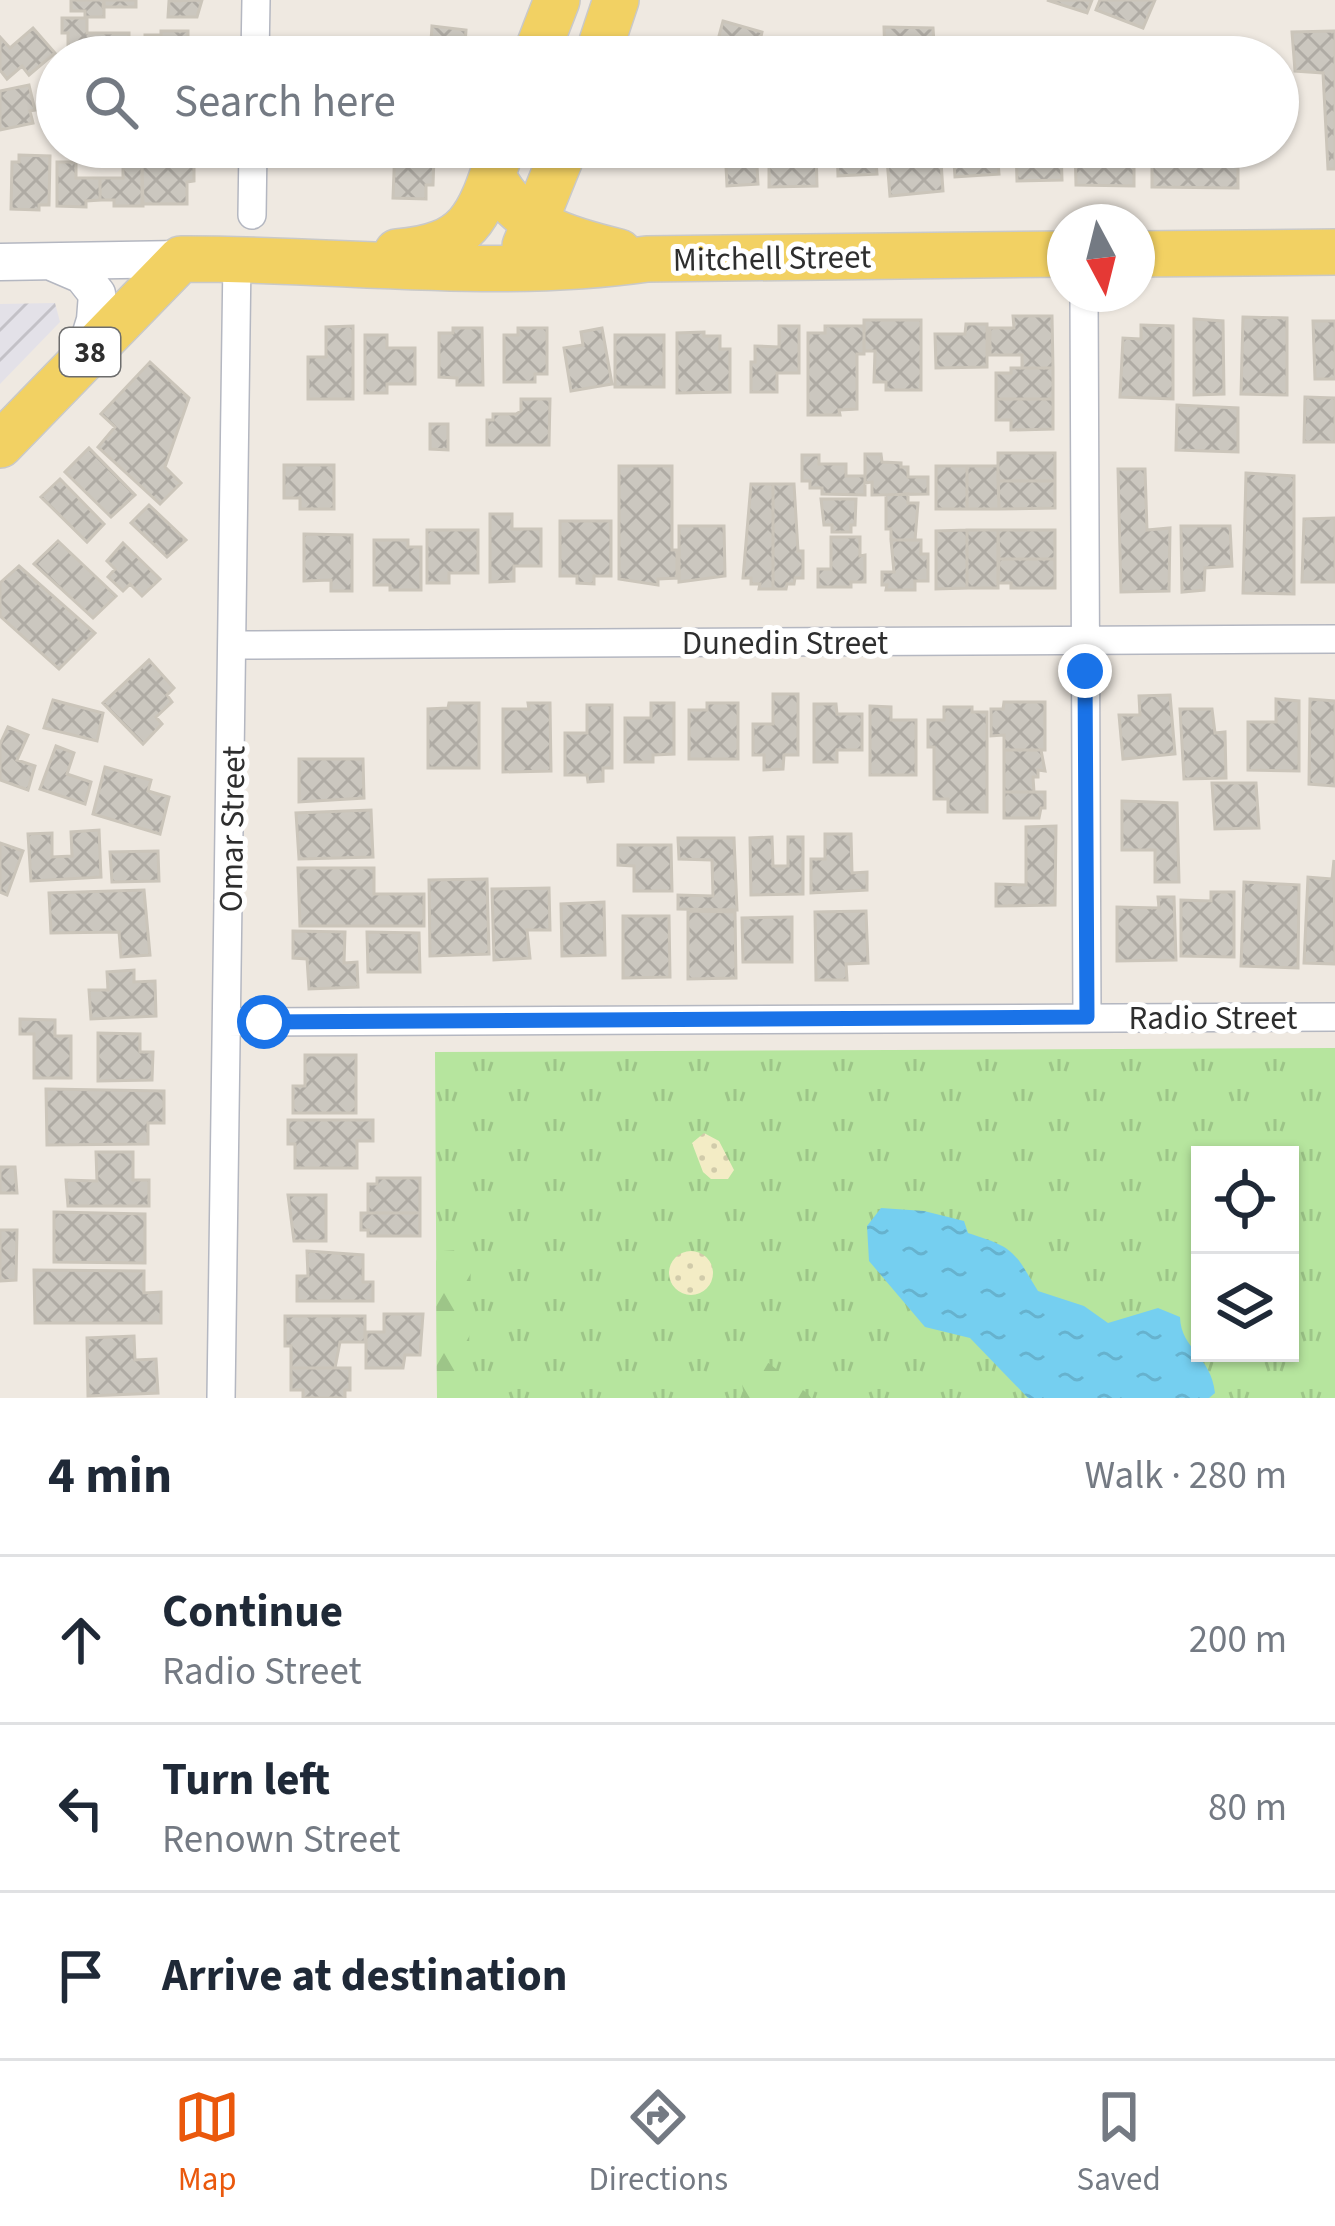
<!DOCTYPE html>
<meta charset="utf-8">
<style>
:root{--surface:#fff;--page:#f6f6f7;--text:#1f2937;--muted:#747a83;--line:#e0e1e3;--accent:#ea580c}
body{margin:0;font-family:"Source Sans 3",sans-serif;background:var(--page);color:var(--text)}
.controls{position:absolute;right:36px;bottom:36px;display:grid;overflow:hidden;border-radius:0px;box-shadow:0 3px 9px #0004}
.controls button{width:108px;height:108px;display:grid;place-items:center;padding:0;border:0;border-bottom:3px solid var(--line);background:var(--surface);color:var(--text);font:60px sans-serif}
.compass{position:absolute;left:1047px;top:204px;width:108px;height:108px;border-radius:50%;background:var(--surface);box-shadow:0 3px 9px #0004;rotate:173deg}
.stop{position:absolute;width:36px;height:36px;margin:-27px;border:9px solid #1a73e8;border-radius:50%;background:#fff}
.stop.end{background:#1a73e8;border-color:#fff;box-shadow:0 3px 12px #0008}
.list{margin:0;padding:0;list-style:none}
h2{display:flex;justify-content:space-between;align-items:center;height:156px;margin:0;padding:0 48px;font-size:51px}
h2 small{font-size:39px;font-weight:400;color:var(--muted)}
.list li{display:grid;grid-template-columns:78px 1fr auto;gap:36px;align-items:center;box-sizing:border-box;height:168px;padding:0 48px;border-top:3px solid var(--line)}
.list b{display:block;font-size:45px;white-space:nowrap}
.list p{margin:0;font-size:39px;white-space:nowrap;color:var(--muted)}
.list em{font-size:39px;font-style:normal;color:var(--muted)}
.icon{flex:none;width:66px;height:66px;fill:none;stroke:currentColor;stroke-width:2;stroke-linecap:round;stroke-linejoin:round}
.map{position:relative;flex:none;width:1335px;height:1398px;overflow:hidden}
.search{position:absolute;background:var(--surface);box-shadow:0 3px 9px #0004;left:36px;right:36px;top:36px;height:132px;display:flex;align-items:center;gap:30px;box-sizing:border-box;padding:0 42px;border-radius:66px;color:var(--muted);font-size:45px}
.sheet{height:660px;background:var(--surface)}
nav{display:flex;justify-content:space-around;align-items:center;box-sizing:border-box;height:168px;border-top:3px solid var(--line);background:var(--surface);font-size:33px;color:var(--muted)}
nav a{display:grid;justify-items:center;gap:6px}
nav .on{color:var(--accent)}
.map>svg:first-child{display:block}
</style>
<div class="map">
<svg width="1335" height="1398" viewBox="0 0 1335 1398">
<defs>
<pattern id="industrial-furrows" width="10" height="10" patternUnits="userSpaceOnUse" patternTransform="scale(3)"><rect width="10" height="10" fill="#e3e1e8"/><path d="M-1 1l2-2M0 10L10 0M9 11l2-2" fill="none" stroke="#c3c1c7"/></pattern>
<pattern id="grass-tufts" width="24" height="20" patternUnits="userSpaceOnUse" patternTransform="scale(3)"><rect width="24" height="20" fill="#b6e59e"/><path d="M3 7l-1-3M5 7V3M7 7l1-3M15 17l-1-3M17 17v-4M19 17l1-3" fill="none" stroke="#9dc588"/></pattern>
<pattern id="forest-firs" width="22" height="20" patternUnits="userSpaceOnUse" patternTransform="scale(3)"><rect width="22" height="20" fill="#b6e59e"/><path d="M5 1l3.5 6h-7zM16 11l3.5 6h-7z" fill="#9dc588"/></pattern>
<pattern id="sand-dots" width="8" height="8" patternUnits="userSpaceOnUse" patternTransform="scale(3)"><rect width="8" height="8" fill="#f3ecc5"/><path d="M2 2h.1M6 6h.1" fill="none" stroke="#d1cbaa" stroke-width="1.8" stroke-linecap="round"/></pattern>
<pattern id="water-ripples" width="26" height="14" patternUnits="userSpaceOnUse" patternTransform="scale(3)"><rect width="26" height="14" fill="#75cff0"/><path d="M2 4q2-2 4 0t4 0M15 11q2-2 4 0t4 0" fill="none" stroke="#66b2ce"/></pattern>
<pattern id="building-cross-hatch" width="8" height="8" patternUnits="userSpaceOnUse" patternTransform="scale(3)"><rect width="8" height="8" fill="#cbc7bf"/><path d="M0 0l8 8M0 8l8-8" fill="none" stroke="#afaba4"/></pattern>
</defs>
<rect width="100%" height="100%" fill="#efe9e1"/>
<path fill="url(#industrial-furrows)" d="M55 303 60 322 0 384V304Z"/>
<path fill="url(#grass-tufts)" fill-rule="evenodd" d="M1335 1048V1398H437L435 1052ZM1200 1155H1290V1353H1200Z"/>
<path fill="url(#forest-firs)" d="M461 1250 471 1258 468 1398H437L436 1261 443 1251Z
M757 1354 808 1394 811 1398H744L740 1368Z"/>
<path fill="url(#sand-dots)" d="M704 1133 719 1141 734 1170 728 1179H711L703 1172 692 1143Z
M669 1273a22 22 0 1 1 44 0a22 22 0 1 1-44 0Z"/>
<path fill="url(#water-ripples)" d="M881 1208 924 1211 964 1221 968 1233C1015 1248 1013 1250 1038 1291L1084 1306 1108 1323 1158 1308 1180 1317C1181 1350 1211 1355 1215 1393L1209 1398H1028L970 1338 925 1327 869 1261 867 1226Z"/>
<path fill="url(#building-cross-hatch)" stroke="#cbc5ba" stroke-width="3" d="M71 0H104V17H85V11H71Z
M104 0H136V7H103Z
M202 0 197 17H168L169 1Z
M1047 0H1092L1087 13Z
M1100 0H1155L1143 28 1096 10Z
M62 18H87V33H129V51H143V57H68V33H62Z
M723 21 762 32 757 55 716 47Z
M432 26 466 30 464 57H420L430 55Z
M884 27 933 28 935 57H885Z
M33 28 55 53 29 75 22 66 7 79 0 70V37L10 48Z
M161 31H188V44H194V57H145V35H161Z
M1335 31V169H1328L1323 73 1295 71 1292 32Z
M29 85 35 110 30 111 33 123 0 130V91Z
M73 147H182V158L73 155Z
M395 147H444V158L434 157 433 185H426V199L393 198Z
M725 147H756L758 184 727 186Z
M769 147H816L817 186 769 187Z
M837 147H875L877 174 838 176Z
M886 147H940L943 191 890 196Z
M953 147H997L999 174 955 177Z
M1016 147H1061L1062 180 1017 181Z
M1075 147H1134V186L1076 185Z
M1152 147H1238V188L1152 187Z
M19 155 50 156 49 205H39V210L11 209 12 162H19Z
M142 161H194V181L187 182V204H142Z
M142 161 143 206H114V200H100V178H123V162Z
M57 162H76V178H100V200L86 201V207L57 206Z
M1013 316H1052L1053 368H1022V355H990V328H1014Z
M1243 317 1287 318V395L1241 394Z
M1194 319 1223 321 1224 394 1194 395Z
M864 320H921V390H886V382H874L875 351H864Z
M1313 321H1335V379H1315Z
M966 324H987V367L936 368 935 334H965Z
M1141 325 1173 326V399L1120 397 1123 338 1141 339Z
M353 326V399H308V357H326V327Z
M779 326H799V373H777V392H751V362H755V346L779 347Z
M825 326H864V354H857V409L839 410 840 415H808V333H825Z
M453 328H482L483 385H457V378L439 377V333H453Z
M518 328H547V374H535V382H504V335H518Z
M602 328 612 384 571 391 564 348 583 345 581 332Z
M704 332V336H720V349H730V392L677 393V333Z
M365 335H387V348H415V384H387V393H365Z
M615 335H664V387H615Z
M150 362 189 398 165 467 181 483 160 504 98 447 115 427 101 414Z
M1011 368H1053V399H996V373H1011Z
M1305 397 1335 398V442H1304Z
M521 399H550L549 445H487V420H493V414H516L521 411Z
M996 399H1053V429L1011 430V420H996Z
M1177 405 1238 408V452L1176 450Z
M430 424H448V450L430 449Z
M89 448 135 495 111 517 65 472Z
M998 453H1055V481H998Z
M865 454H881L882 462 901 463V467H908V477H928V494L872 495V482L865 483Z
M802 455H819V464H846V476H865V495L822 494V488H810V481H802Z
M284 465H334V509H300V498H284Z
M619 466H672V550H677V578L658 579V585L619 579Z
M936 466H967V509H936Z
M967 466H998L999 509H967Z
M1118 469H1145L1147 530 1170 528 1169 591 1121 592Z
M1246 473 1294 476V594L1243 593Z
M60 479 104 524 87 542 41 497Z
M998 481H1055V508L999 509Z
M751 484H773V589H759L760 584H751V578H743Z
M773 484H794L798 551H803V578H795L794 584H787L786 589H773Z
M908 494V503H918L915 540H891V529H886V495Z
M821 499H856L855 525H851V532H832V525H824Z
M149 505 186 540 167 557 131 523Z
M490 514H512V529H541V566H514V581L490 582Z
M1335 518V582H1302L1304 519Z
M560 521H611V576H594V584L577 583V576H560Z
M679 526H724L725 576 679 582Z
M1181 526H1230L1232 566 1205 568 1204 590 1182 592Z
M427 530H478V573H449V583H427Z
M967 530V588L936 589V531Z
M967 530H998V588H967Z
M998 530H1055V559H999Z
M304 534 352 535V591H331V580L304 581Z
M831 537H860V556L865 555V582H851V587H818V569H831Z
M374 540H408V547H421V590H390V585H374Z
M891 540H921V554H928V581H915V590H886L887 585H882V572H894Z
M58 541 116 596 93 618 34 564Z
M123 543 160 579 142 596 130 584 123 591 108 577 115 569 107 561Z
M999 559H1055V588H1011V583H998Z
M19 566 95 633 59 669 0 616V583Z
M149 660 174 688 167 695 172 702 156 717 162 724 143 744 103 703Z
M773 694H798V755H784L783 769 764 770V755H753V724H773Z
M1170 695 1175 754 1123 759 1119 715H1140L1139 696Z
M1276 699 1299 701V771L1248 770V722H1276Z
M1310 699 1335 701V786L1309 784Z
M53 700 103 713 97 741 44 728Z
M1004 702H1045V750H1004V735L991 736V709H1003Z
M449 703H479V768H428V709L448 708Z
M528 703H550L551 771 503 772V709H529Z
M651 703H674V754L653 755V762H625V718H651Z
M707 703H738V759H689V710H707Z
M814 704H836L837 714H862V750H837V762H814Z
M587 705H612V768H603V781L588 782 587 775H565V733H587Z
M870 706 891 707V720H916V775H870Z
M944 707H972V712H987V812H948V799H934V747H928V720H944Z
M1180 709H1212L1215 733 1225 732 1226 778 1184 779Z
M8 727 28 735 17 760 35 766 28 790 0 780V744Z
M56 746 74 753 67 774 91 782 85 804 40 789Z
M1004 750H1041L1045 771 1038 770V777H1033L1034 792H1004Z
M299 759H363L364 798 299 802Z
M105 767 151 780 148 791 169 797 160 834 93 814Z
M1212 783H1256L1259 828 1215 829Z
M1004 792H1045V808H1041L1039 818H1004Z
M1122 801 1177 803 1179 882H1155V850H1122Z
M371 810 373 857 299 859 296 813Z
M1056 826 1055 905 996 906V884L1026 885V827Z
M99 830 101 877 31 881 28 834 52 833V857L72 856 71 832Z
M825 834H851L852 873 867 872V890L811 893V859H825Z
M772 837 773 866H788V837H803V894L751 895 750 838Z
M678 838H734L737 910 678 909V895L713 896 712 860 679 859Z
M0 843 23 851 7 895 0 892Z
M618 845H671L672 891H634V866L618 865Z
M158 851 159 881 112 882 110 852Z
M1334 860 1335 964 1304 963 1308 877 1332 879Z
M298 868H374V894H424V926H300Z
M487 879 489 954 430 956 429 880Z
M1244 882 1299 885 1298 968 1241 966Z
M549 888 550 930H527L530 958 494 960 492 889Z
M144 890 150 955 121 957 119 932 51 933 49 893Z
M1211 892H1234V957L1181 956V900L1211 901Z
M1158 897H1174L1176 960 1117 961V907L1159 908Z
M604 902 605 955 562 956 561 904Z
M688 911 735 912 736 978 688 979Z
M866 911 868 963 846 964 847 980H816L815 912Z
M623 916H669L670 977 623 978Z
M792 917V962H743L742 918Z
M293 931 345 932 344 963 357 962 358 987 309 989 307 959 293 958Z
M367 932 419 933 420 972H368Z
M134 970V982L155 981 156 1016 91 1019 89 990H108L107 972Z
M20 1019 55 1020V1036H71V1078H34V1034H20Z
M98 1033 140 1034V1052H153L152 1080 98 1081Z
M305 1055H356V1113H293V1086H305Z
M46 1089 164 1091V1123H148V1144L47 1145Z
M288 1120H373V1141H357V1168H295V1144H288Z
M96 1152H133V1180H149V1206H68L66 1180 97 1181Z
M0 1167H15L17 1193H0Z
M377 1178H420V1213H368V1184H377Z
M288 1195H326V1241H294Z
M54 1212 145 1214V1263L54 1262Z
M361 1213H420V1236H368V1230H361Z
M0 1230H17L16 1280 0 1281Z
M307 1251 363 1255V1282H373V1301H297V1276H308Z
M34 1270 144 1271V1293L161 1292V1323H35Z
M384 1314H423L420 1355H405L403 1368H366V1332H384Z
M285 1316H365V1342H340L335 1368H291V1346H285Z
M134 1336 135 1360 156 1359 158 1393 88 1396 87 1338Z
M291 1368H350V1390H345V1398H303V1390H291Z"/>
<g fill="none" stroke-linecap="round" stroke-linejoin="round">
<defs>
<path id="minor" d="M255 57 256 0
M252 215 253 147
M1084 294 1087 1017
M234 645 1335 639
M227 1022 1335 1017
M221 1398 237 259"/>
<path id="tertiary" d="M0 262 181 259
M54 263 82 275 97 294 95 320 83 359"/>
<path id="primary" d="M535 57 557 0
M597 57 616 0
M493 176C517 226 569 240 619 252
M525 246 565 147
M397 252C474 246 480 212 502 147
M1137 254 1335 252
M0 445 181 259C336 258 493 281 647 259L1065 254"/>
</defs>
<use href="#minor" stroke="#b4b7c1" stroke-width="30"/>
<use href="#tertiary" stroke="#b4b7c1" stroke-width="39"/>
<use href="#primary" stroke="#c9c9c9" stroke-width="48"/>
<use href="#minor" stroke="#fff" stroke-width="27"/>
<use href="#tertiary" stroke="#fff" stroke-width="36"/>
<use href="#primary" stroke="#f2d163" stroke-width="45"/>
</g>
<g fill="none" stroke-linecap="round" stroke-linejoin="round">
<path stroke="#1a73e8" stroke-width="15" d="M264 1022 1087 1017 1085 671"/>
</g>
<g text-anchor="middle" stroke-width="10" stroke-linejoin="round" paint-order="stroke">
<rect fill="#fff" stroke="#6d6d6d" stroke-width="3" x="60" y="328" width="60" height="48" rx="9"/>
<g font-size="30" font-weight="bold" fill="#2e2e2e">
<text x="90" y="362">38</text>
</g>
<g font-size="33" fill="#2e2e2e" stroke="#fff">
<text transform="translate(772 257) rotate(-1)" y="12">Mitchell Street</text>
<text x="785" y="654">Dunedin Street</text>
<text transform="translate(231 829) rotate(-89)" y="12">Omar Street</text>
<text x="1213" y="1029">Radio Street</text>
</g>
</g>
</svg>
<div class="controls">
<button><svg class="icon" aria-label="locate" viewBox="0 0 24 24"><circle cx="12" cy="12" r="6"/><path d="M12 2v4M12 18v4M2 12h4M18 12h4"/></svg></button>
<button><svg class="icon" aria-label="layers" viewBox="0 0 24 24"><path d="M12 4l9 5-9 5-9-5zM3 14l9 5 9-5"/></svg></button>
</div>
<svg class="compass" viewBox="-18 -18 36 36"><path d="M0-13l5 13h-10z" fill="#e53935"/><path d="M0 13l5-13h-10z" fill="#747a83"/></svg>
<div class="stop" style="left:264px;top:1022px"></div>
<div class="stop end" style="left:1085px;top:671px"></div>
<div class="search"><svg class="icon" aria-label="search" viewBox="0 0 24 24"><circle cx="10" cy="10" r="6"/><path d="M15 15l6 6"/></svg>Search here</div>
</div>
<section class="sheet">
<h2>4 min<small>Walk · 280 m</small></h2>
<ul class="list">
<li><svg class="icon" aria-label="ahead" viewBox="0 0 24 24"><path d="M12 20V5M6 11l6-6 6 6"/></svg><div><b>Continue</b><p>Radio Street</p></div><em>200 m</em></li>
<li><svg class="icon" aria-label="left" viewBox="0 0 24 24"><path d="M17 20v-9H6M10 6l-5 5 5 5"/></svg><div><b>Turn left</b><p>Renown Street</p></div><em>80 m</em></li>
<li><svg class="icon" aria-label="arrive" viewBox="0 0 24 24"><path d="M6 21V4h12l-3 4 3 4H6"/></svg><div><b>Arrive at destination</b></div></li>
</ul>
</section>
<nav>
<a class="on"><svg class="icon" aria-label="map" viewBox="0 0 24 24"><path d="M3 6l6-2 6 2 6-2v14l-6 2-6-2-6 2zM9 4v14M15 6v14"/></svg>Map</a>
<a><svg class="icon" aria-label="directions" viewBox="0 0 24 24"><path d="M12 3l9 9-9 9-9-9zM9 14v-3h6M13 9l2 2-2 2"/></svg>Directions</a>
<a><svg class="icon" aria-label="saved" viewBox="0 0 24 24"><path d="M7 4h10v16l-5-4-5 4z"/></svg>Saved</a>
</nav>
